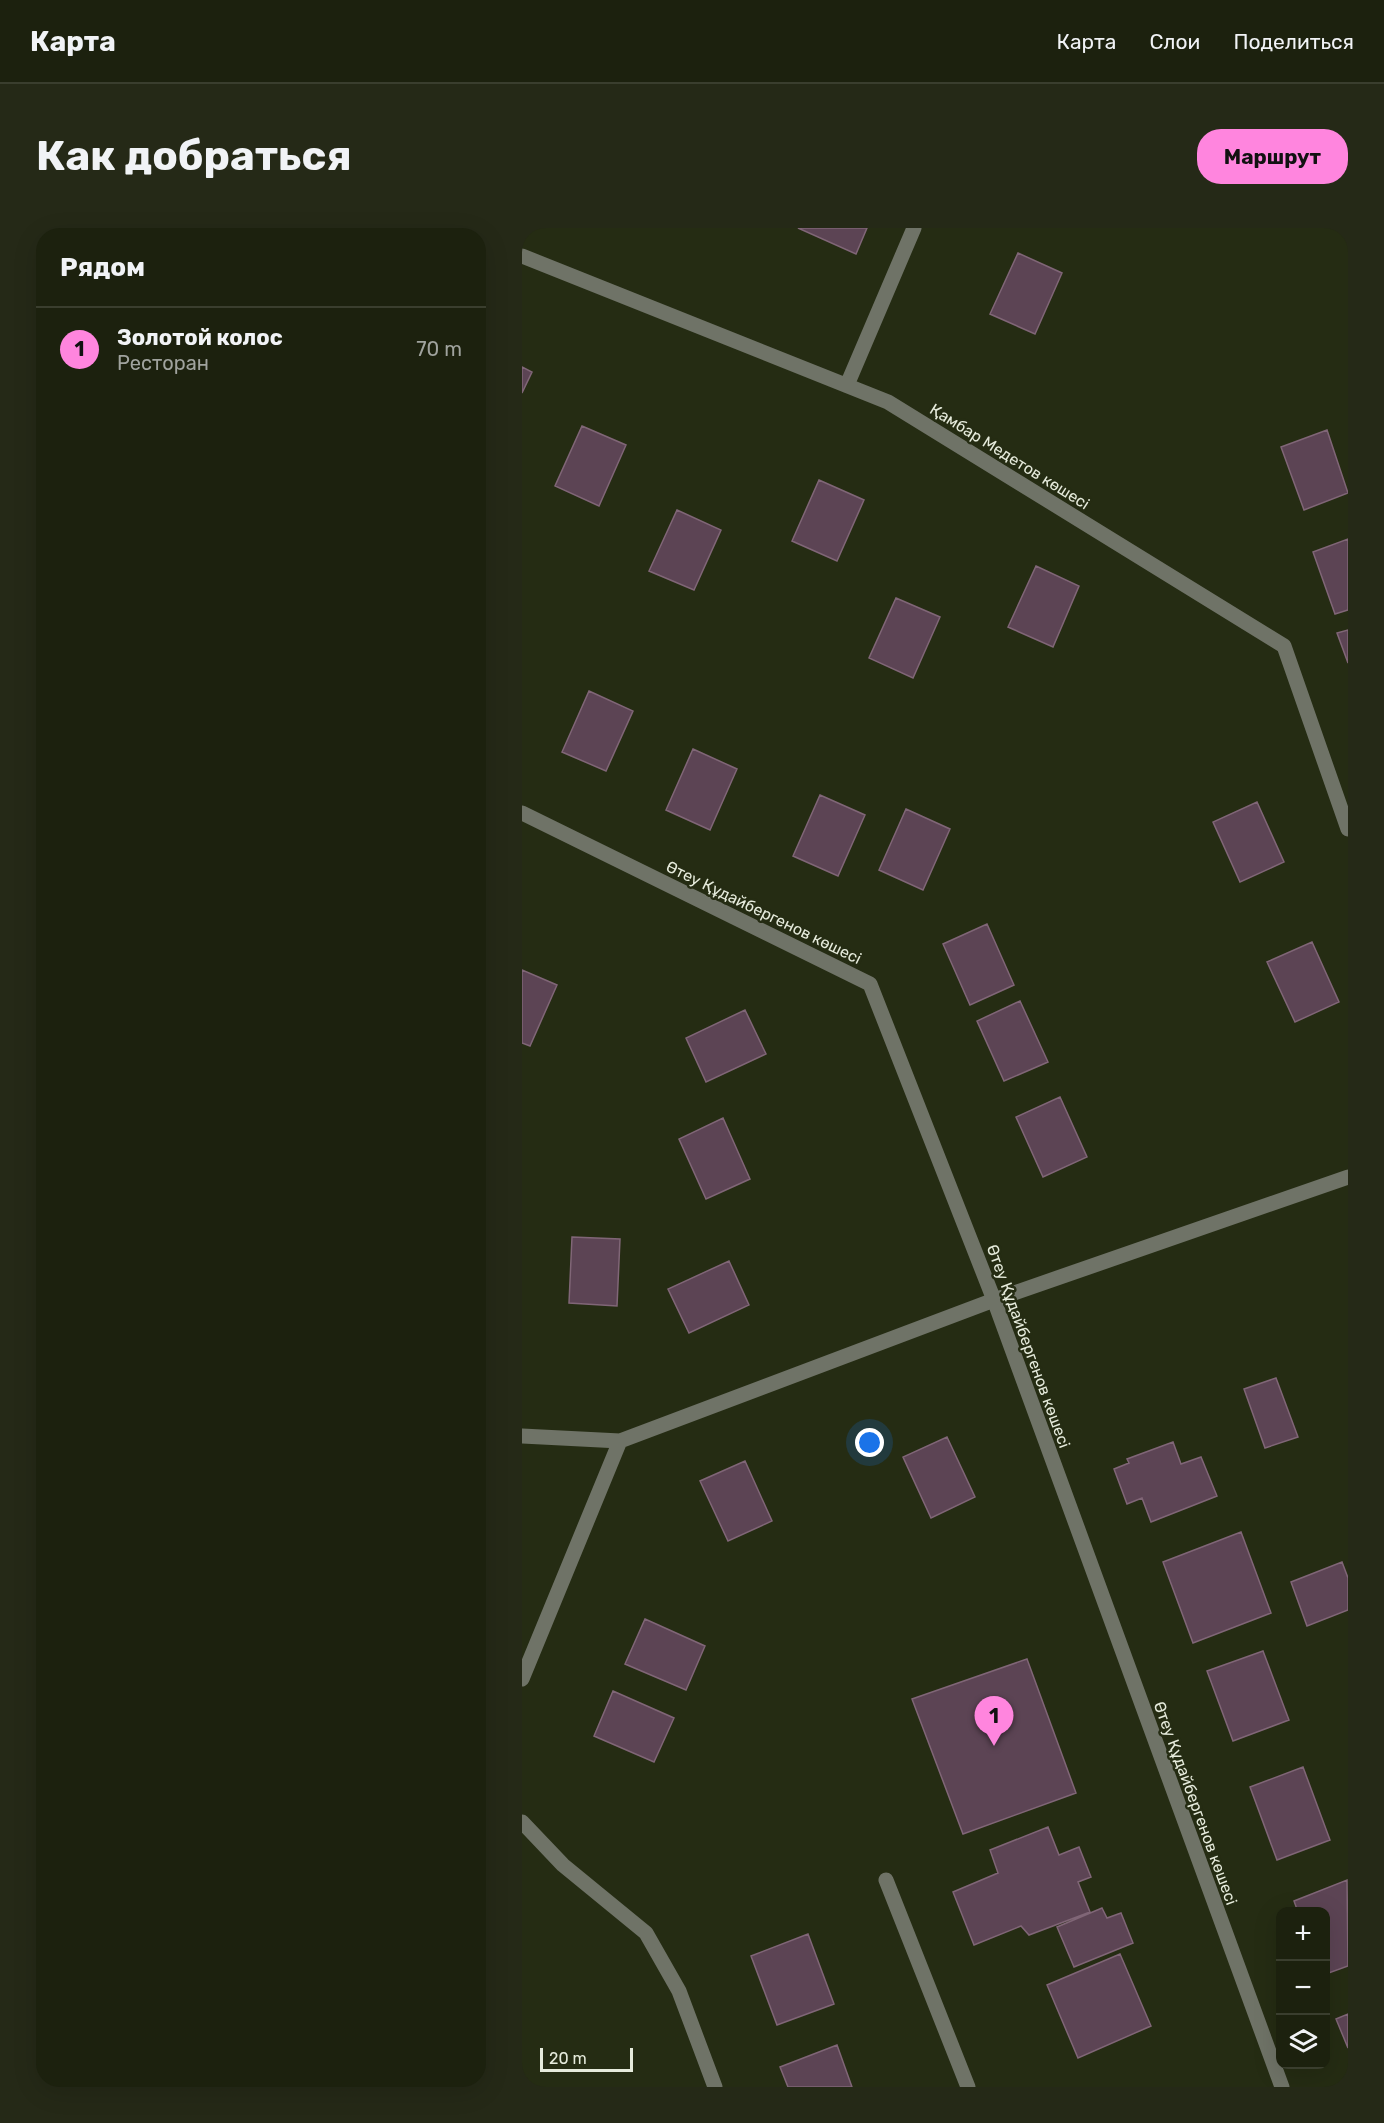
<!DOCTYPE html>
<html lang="ru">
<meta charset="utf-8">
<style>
:root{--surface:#1c210e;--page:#252917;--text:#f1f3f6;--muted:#a0a39e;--line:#3a3e2e;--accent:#ff85de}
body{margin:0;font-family:Rubik,sans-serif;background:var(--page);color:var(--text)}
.controls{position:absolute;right:18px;bottom:18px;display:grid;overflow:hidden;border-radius:12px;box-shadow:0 6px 24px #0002}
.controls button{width:54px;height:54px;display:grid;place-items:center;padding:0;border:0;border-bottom:2px solid var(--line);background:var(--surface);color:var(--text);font:30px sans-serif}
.scale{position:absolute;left:18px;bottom:15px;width:93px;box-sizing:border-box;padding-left:6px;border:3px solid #e6ebdc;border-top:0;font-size:16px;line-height:21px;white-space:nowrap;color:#e6ebdc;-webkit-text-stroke:4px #252c13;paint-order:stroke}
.you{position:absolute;left:348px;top:1215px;width:21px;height:21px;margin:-15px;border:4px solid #fff;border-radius:50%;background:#1a73e8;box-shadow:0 0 0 9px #1a73e833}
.badge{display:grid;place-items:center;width:39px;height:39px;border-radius:50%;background:var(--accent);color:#111;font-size:20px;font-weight:700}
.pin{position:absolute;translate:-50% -50px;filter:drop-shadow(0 2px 3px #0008)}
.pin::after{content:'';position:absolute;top:32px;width:21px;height:18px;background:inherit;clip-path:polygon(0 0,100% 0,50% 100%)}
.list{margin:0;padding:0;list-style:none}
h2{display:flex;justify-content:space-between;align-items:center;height:78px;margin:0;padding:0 24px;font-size:26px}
h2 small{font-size:20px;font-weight:400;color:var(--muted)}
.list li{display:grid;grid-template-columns:39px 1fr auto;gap:18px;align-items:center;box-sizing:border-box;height:84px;padding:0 24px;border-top:2px solid var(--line)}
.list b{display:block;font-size:22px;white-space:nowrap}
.list p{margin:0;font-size:20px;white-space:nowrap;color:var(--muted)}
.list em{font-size:20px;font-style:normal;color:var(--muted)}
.icon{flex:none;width:33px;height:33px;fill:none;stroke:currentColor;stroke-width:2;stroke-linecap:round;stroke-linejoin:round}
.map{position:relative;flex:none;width:826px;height:1859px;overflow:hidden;border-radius:24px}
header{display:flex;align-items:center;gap:36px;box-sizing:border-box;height:84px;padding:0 30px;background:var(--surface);border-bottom:2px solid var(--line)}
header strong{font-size:28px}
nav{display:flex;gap:33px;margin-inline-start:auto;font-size:21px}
.intro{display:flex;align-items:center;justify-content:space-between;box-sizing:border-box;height:144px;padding:0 36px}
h1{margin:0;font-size:42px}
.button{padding:15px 27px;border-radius:24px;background:var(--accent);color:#111;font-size:21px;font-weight:700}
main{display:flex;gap:36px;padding:0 36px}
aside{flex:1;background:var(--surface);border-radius:24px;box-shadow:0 6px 24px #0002}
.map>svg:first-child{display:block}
</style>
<header>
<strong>Карта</strong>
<nav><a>Карта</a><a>Слои</a><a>Поделиться</a></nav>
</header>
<div class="intro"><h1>Как добраться</h1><a class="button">Маршрут</a></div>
<main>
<aside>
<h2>Рядом<small></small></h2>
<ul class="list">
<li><span class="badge">1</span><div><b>Золотой колос</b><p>Ресторан</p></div><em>70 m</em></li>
</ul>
</aside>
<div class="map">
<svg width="826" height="1859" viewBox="0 0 826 1859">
<rect width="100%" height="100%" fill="#252c13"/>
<path fill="#5c4454" stroke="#806677" stroke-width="1.5" d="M276 0H345L334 26Z
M496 25 540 45 513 106 468 86Z
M0 139 10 144 0 165Z
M60 198 104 217 77 278 33 258Z
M805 202 826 265 782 282 759 219Z
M297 252 342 272 315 333 270 313Z
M155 282 199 302 172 362 127 343Z
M826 311V382L813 386 791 324Z
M514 338 557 358 531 419 486 399Z
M374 370 418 389 391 450 347 430Z
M826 402V435L815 405Z
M67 463 111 483 84 543 40 524Z
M171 521 215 541 188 602 144 582Z
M298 567 343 587 316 648 271 628Z
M735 574 762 634 718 654 691 594Z
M384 581 428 601 401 662 357 642Z
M465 696 492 757 448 777 421 716Z
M790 714 817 774 773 794 745 734Z
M0 742 35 757 8 818 0 815Z
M498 773 526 834 482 853 455 793Z
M223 782 244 826 184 854 164 810Z
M538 869 565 929 521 949 494 889Z
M201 890 228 951 184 971 157 911Z
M50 1009 98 1011 95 1078 47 1075Z
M207 1033 227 1077 167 1105 146 1061Z
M754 1150 776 1209 743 1220 722 1161Z
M425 1209 453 1269 409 1290 381 1229Z
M651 1214 659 1236 679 1229 695 1268 629 1294 620 1270 605 1276 592 1241 607 1235 605 1231Z
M223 1233 250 1293 206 1313 178 1253Z
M719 1304 749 1385 671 1415 641 1334Z
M820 1334 826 1350V1382L785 1398 769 1354Z
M123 1391 183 1418 164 1462 103 1436Z
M741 1423 767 1492 711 1513 685 1443Z
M505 1431 554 1565 441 1606 390 1471Z
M91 1463 152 1490 132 1534 72 1508Z
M781 1539 808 1612 755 1632 728 1559Z
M526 1599 537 1627 557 1619 569 1649 556 1654 568 1684 507 1707 499 1698 452 1717 431 1664 476 1645 468 1622Z
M825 1652 826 1738 804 1746V1684H776L772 1673Z
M580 1680 585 1690 599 1685 611 1715 552 1739 535 1699Z
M286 1706 312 1776 255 1797 229 1728Z
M598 1726 629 1798 556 1830 525 1757Z
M826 1786V1820L814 1791Z
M315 1817 330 1859H266L258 1839Z"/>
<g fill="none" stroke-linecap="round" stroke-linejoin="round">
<path stroke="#6f7367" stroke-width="15" d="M0 28 366 174 762 418 826 601
M325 157 392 0
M0 585 348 756 472 1072 760 1859
M0 1208 98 1213 472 1072 826 949
M0 1451 98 1213
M0 1594 41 1637 124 1705 157 1763 193 1859
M364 1652 446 1859"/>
</g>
<g text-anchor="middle" stroke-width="5" stroke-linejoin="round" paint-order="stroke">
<g font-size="16" fill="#e6ebdc" stroke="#252c13">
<text transform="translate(488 228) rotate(32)" y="6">Қамбар Медетов көшесі</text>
<text transform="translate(242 684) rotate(26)" y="6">Өтеу Құдайбергенов көшесі</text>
<text transform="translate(507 1118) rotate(70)" y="6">Өтеу Құдайбергенов көшесі</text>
<text transform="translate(674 1575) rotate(70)" y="6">Өтеу Құдайбергенов көшесі</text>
</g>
</g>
</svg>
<div class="controls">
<button>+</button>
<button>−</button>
<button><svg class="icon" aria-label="layers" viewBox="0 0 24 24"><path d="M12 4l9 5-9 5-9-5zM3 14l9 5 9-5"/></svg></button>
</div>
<div class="scale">20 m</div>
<div class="you"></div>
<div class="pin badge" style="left:472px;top:1518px">1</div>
</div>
</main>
